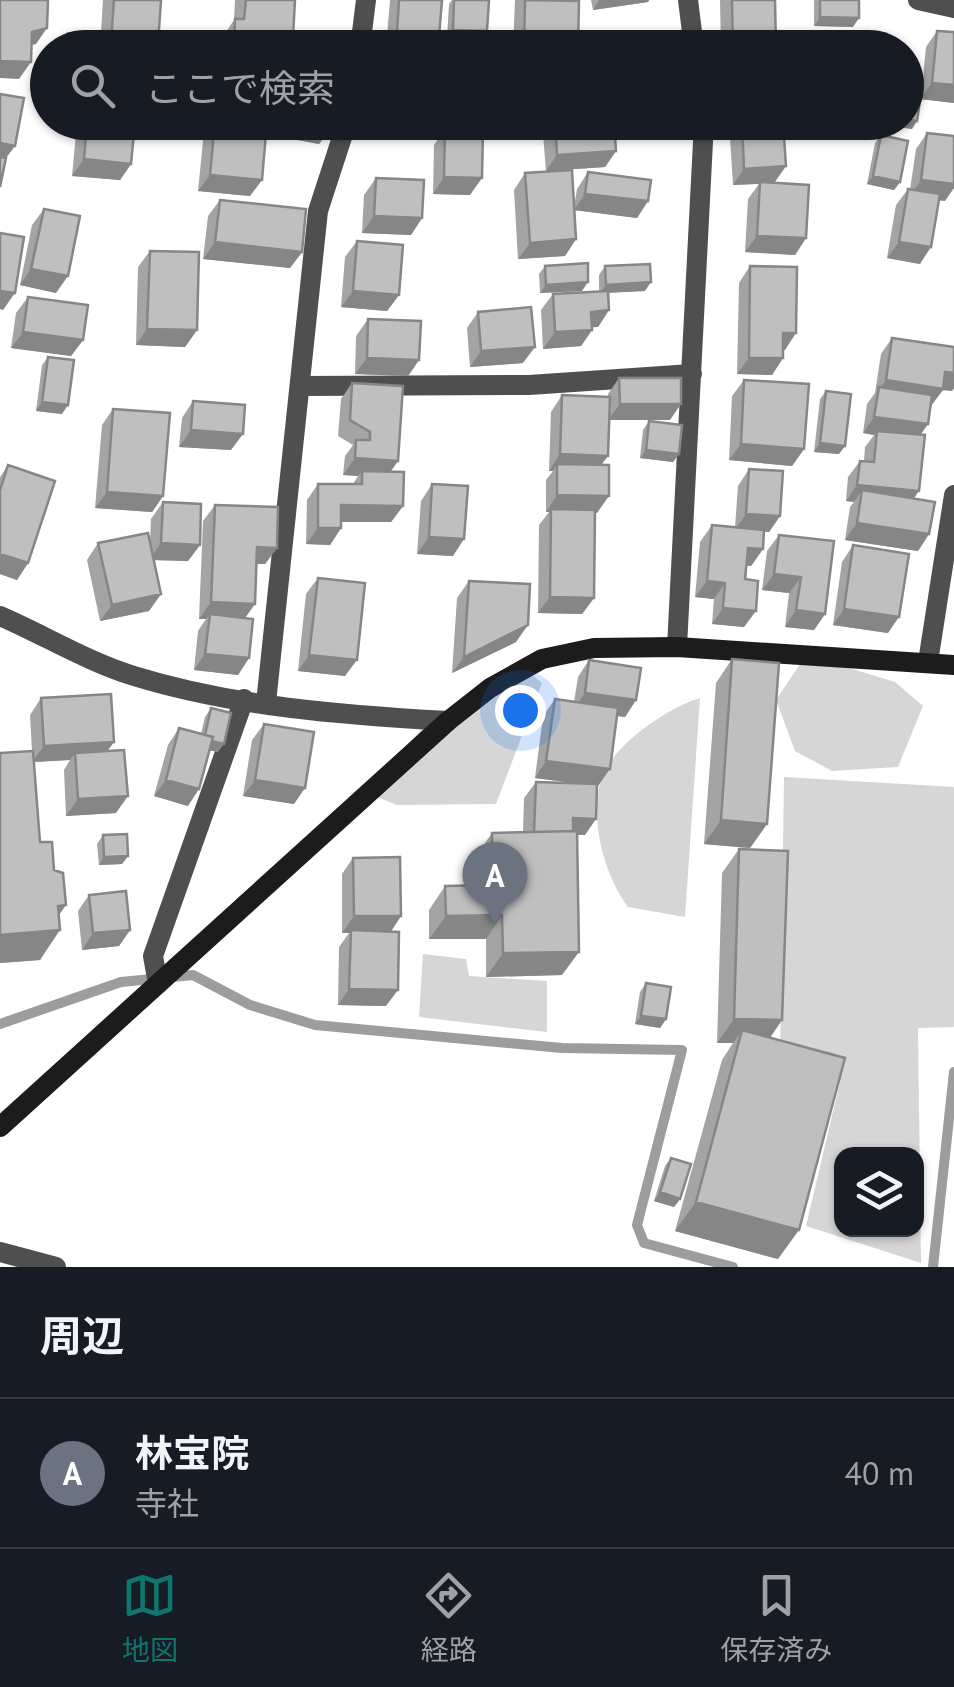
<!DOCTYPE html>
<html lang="ja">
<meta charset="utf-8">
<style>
:root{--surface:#171b24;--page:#20242c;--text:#f1f3f6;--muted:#9ea1a6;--line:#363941;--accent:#0f766e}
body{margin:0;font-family:"PT Sans","Noto Sans JP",sans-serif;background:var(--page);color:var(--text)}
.controls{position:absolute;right:30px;bottom:30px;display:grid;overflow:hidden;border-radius:20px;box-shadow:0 2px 8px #0004}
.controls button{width:90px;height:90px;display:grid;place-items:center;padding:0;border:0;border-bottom:2px solid var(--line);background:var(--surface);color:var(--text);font:50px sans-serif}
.you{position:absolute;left:520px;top:710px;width:35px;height:35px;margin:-25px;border:8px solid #fff;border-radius:50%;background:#1a73e8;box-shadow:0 0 0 15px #1a73e833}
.badge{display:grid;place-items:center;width:65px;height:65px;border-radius:50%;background:var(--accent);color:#fff;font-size:32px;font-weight:700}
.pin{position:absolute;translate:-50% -82px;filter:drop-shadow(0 2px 5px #0008)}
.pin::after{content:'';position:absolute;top:52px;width:35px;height:30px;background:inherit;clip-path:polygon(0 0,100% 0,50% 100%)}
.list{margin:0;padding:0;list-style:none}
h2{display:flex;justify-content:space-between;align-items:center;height:130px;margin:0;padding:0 40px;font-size:42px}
h2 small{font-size:32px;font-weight:400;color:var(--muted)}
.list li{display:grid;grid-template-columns:65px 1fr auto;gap:30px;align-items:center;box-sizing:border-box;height:150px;padding:0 40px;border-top:2px solid var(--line)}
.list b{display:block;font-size:38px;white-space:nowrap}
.list p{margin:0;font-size:32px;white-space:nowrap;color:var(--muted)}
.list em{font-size:32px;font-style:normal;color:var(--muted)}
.icon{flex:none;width:55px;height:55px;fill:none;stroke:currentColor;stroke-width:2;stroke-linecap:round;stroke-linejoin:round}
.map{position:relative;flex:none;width:954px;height:1267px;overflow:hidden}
.search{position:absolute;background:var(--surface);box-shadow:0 2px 8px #0004;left:30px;right:30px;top:30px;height:110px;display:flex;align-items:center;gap:25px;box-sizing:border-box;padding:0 35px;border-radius:55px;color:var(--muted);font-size:38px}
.sheet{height:280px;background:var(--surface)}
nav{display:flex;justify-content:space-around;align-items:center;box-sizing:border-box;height:140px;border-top:2px solid var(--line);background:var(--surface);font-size:28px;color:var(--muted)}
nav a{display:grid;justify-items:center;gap:5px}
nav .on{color:var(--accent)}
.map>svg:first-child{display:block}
</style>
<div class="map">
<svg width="954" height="1267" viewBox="0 0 954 1267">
<rect width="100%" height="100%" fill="#fff"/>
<path fill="#d6d6d6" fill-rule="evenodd" d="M806 655 895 682 923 706 898 767 832 771 795 751 776 700Z
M525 669 542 683 496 804 397 805 367 793 429 720Z
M700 698 685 917 628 907C605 875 592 829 599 788 604 750 666 708 700 698Z
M784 777 954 787V1027L918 1028 921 1263 806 1226 840 1082 780 1060ZM842 1154H916V1230H842Z
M423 954 466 959 469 976 547 981V1032L419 1017Z"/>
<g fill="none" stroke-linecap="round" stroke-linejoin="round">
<path stroke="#9d9d9d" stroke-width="10" d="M0 1024 121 982 193 975 250 1005 315 1025 562 1048 682 1050 637 1225 644 1243 733 1267
M933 1267 954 1072"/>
<path stroke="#4f4f4f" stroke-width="20" d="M688 0 694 48
M918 0 954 8
M360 48 366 0
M300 386 529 385 692 374
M0 616C44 635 88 662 134 676 235 707 343 715 448 721
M677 647 704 122
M928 662 954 495
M266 703 318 211 347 122
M158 984 153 956 244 699
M0 1252 56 1267"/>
<path stroke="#1c1c1c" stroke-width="20" d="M0 1127 448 721 490 688 542 659 594 648 677 647 954 665"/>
</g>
<path fill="#a4a4a4" d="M103 0H161L156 48H100Z
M235 0H295L293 37 286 48H223L224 35 234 20Z
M390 0H442L438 48H386Z
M452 0H489L481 40 447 38 449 4Z
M515 0H561L578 48H513Z
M591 0H649L648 2 593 10Z
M720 0H775L776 48H721Z
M814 0H859L853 27 814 26Z
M937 31 954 103 920 99 912 129 877 124 878 122H906L922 87 926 47Z
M77 122H135L131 164 120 180 72 176Z
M210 122H267L266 132 268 122H332L331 128 319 144 266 134 250 196 198 191 204 131Z
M542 122H614L616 151 605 167 546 171Z
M729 122H783L786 166 774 183 806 238 795 255 745 252 748 199 759 184 733 185Z
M445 129 470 195 433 194 434 145Z
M927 133 945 201 939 200 920 264 887 258 896 205 908 189 910 190 916 149Z
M881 135 900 182 894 190 867 184 875 143Z
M588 172 648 201 637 218 574 210 576 239 565 256 518 259 514 190 525 173 574 207 577 189Z
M376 178 422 218 411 235 362 233 364 195Z
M220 200 302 252 290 268 203 259 208 216Z
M44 209 56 293 20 285 32 225Z
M357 241 399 295 387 311 341 307 345 257Z
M150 251 197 330 185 347 136 345 138 267Z
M545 266 582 291 540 293 539 274Z
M605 266 645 291 608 293 609 310 598 327H592V330L581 346 543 349 541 310 553 294 599 291V275Z
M750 266 785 350H783V358L772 375 737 374 739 283Z
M28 297 83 340 71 356 11 348 16 313Z
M478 312 523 363 470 367 467 328Z
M368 319 419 360 408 376 355 374 356 336Z
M892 338 954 347V388L952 391 943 390 930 405 928 424 920 435 914 498 929 534 918 551 845 540 850 507 854 502 846 501 848 477 860 461H864L865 447 874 435 863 433 867 404 875 393 881 354Z
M48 357 62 414 36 411 42 365Z
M619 378 670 420H609L601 465 597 513H595L594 598 582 614 538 613 539 525 549 512H546V480L553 471H549L551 412 562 395 608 397V394Z
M744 380 804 449 792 466 729 460 732 396Z
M352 383 398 461 390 472 403 506 391 522H341V528L330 545 306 544 307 500 318 484H353L358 476 343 475 345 456 353 445 338 436 341 399Z
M826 391 839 454 814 452 820 399Z
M193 401 231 450 179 447 182 418Z
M113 409 163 496 152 512 95 508 102 425Z
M649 421 679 454 673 462 640 458 643 430Z
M8 465 28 563 17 580 0 574V477Z
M749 469 780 516 769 532H764L763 549 751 566 747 565 744 627 712 624 714 599 695 597 700 542 712 525 735 527 738 486Z
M432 484 453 556 417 554 421 501Z
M163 502 200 545 188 561 154 560 161 594 149 611 100 621 87 560 98 543 150 542 151 519Z
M215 505 277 548 265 564H256L245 618 249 658 238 675 194 670 198 631 206 619H199L203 521Z
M779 535 825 614 814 630 785 627 789 593 762 590 767 551Z
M853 545 888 633 833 625 842 562Z
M318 578 345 676 298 671 306 594Z
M469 581 516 642 452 673 457 598Z
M732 659 767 824 750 848 704 844 716 683Z
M589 660 636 700 625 717 617 716 585 835H577L562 975 486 977V939H429V910L445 886 476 885V856L492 833 523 832 524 798 536 782 580 784 535 778 543 716 555 699 574 702 578 677Z
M41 698 114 742 107 751 116 813 66 816 64 770 70 760 34 762 40 842 59 915 40 960 0 963V753L32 751 30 715Z
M211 708 218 752 209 750 188 806 154 796 168 745 179 728 201 734 205 717Z
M264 724 294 804 243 796 252 740Z
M103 835 128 856 122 864 99 865 97 844Z
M739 849 770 1038 778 1259 675 1231 722 1060 733 1043H717L722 873Z
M353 858 401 916 390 932 386 1006 338 1005 339 947 349 933H342V874Z
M89 895 130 930 119 946 82 950 78 911Z
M646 983 666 1019 660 1028 635 1024 640 992Z
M671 1158 680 1199 674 1207 654 1201 665 1166Z"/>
<path fill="#868686" d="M599 0H649L648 2 593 10Z
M820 17 859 18 853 27 814 26Z
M47 28 36 44 20 48 32 32Z
M453 30 487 31 481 40 447 38Z
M271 36 293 37 286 48H263Z
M111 41 158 44 156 48H106Z
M0 61 31 62 19 79 0 78Z
M932 83 954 85V103L920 99Z
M906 119 917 121 912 129 877 124 879 122H906Z
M274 122H304L331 128 319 144 266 134Z
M0 143 15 146 3 162H0Z
M616 151 605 167 546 171 557 155Z
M84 159 131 164 120 180 72 176Z
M786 166 774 183 733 185 744 169Z
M210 175 262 180 250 196 198 191Z
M873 176 900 182 894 190 867 184Z
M444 177 482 178 470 195 433 194Z
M921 180 954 184V188L945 201 910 196Z
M585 194 648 201 637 218 574 210Z
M374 216 422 218 411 235 362 233Z
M757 236 806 238 795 255 745 252Z
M576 239 565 256 518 259 530 243Z
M215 242 302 252 290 268 203 259Z
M899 242 931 247 920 264 887 258Z
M31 269 68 276 56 293 20 285Z
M588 282 582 291 540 293 546 285Z
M651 282 645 291 600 293 606 285Z
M0 291 15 293 3 310 0 309Z
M353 291 399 295 387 311 341 307Z
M609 310 598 327 580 328 591 312Z
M147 329 197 330 185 347 136 345Z
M592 330 581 346 543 349 555 332Z
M23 332 83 340 71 356 11 348Z
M783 333H796L785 350 772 349Z
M535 347 523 363 470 367 481 351Z
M367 358 419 360 408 376 355 374Z
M749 358H783L772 375 737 374Z
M945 372 954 373V388L952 391 943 390 931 406 877 397 878 391 886 380Z
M42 402 68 405 62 414 36 411Z
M620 404H681L670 420H608Z
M874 417 928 424 916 441 877 431 874 435 863 433Z
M191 430 243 434 231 450 179 447Z
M820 443 845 446 839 454 814 452Z
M741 444 804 449 792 466 729 460Z
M646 450 679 454 673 462 640 458Z
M560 454 608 456 596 472 557 464 553 471H549Z
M355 458 398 461 386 478 362 471 358 476 343 475Z
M857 485 919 491 907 508 862 490 854 502 846 501Z
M107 492 163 496 152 512 95 508Z
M557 495 609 496 597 513 551 512V509L549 512H546Z
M341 505 403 506 391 522H330Z
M746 514 780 516 769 532 735 530Z
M857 523 929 534 918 551 845 540Z
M318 528H341L330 545 306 544Z
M429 537 464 539 453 556 417 554Z
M161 543 200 545 188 561 149 560Z
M257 547 277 548 265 564 245 563Z
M748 548 763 549 751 566 737 565Z
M0 554 28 563 17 580 0 574Z
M774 574 801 577 789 593 762 590Z
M707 581 725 583 714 599 695 597Z
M161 594 149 611 100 621 112 605Z
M550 597 594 598 582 614 538 613Z
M211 602 255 604 243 621 210 614 206 619H199Z
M723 608 756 611 744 627 712 624Z
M844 609 899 617 888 633 833 625Z
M796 610 825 614 814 630 785 627Z
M528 625 516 642 452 673 464 657Z
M205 654 249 658 238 675 194 670Z
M309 655 357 660 345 676 298 671Z
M585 693 636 700 625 717 573 710Z
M204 739 224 744 218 752 198 748Z
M114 742 102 758 75 753 70 760 32 762 44 746Z
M546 761 610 769 598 786 535 778Z
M166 780 199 789 188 806 154 796Z
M255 780 305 788 294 804 243 796Z
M128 796 116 813 66 816 78 799Z
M573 818 596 819 585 835 562 834Z
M721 820 767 824 750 848 704 844Z
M128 856 122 864 99 865 104 857Z
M66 905 48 931 60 930 40 960 0 963V935L58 906Z
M502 915 486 939H429L446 916Z
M354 916H401L390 933 351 930 349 933H342Z
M130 930 119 946 82 950 93 933Z
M579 952 562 975 486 977 503 953Z
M349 989 398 990 386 1006 338 1005Z
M641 1016 666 1019 660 1028 635 1024Z
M734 1019 782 1020 766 1044 742 1030 733 1043H717Z
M660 1192 680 1199 674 1207 654 1201Z
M696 1202 799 1230 778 1259 675 1231Z"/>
<path fill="#bfbfbf" stroke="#868686" stroke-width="2.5" d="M0 0H48L47 28 32 32 31 62 0 61Z
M114 0H161L158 44 111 41Z
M246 0H295L293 37 271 36 270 48H234L235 19H244Z
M399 0H442L438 48H396Z
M454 0H489L487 31 453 30Z
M525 0 579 1 578 48H524Z
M732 0H775L776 48H733Z
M820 0H859V18L820 17Z
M937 31 954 32V85L932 83Z
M906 85 922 87 917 121 906 119Z
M0 94 24 98 15 146 0 143Z
M87 122H135L131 164 84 159Z
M215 122H267L262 180 210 175Z
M304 122H332L331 128Z
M555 122H614L616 151 557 155Z
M742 122H783L786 166 744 169Z
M445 129 483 130 482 178 444 177Z
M927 133 954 136V184L921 180Z
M881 135 908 141 900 182 873 176Z
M0 157 6 158 0 187Z
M572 170 576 239 530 243 525 173Z
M588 172 651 180 648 201 585 194Z
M376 178 424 180 422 218 374 216Z
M760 182 809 185 806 238 757 236Z
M908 189 940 194 931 247 899 242Z
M220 200 306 209 302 252 215 242Z
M44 209 80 216 68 276 31 269Z
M0 233 24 237 15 293 0 291Z
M357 241 403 245 399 295 353 291Z
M150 251 199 252 197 330 147 329Z
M588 263V282L546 285 545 266Z
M650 264 651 282 606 285 605 266Z
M750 266 797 267 796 333H783V358H749Z
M608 291 609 310 591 312 592 330 555 332 553 294Z
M28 297 88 305 83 340 23 332Z
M531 307 535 347 481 351 478 312Z
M368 319 421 321 419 360 367 358Z
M892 338 954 347V373L945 372 943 389 886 380Z
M48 357 74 360 68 405 42 402Z
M619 378H681V404H620Z
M744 380 809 384 804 449 741 444Z
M352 383 403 386 398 461 355 458 356 440H370V432L350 420Z
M879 387 932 395 928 424 874 417Z
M826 391 851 394 845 446 820 443Z
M562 395 610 397 608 456 560 454Z
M193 401 245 405 243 434 191 430Z
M113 409 170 413 163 496 107 492Z
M649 421 682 425 679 454 646 450Z
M877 431 925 435 919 491 857 485 860 461 874 462Z
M557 464 609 465V496L557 495Z
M8 465 55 481 28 563 0 554V490Z
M749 469 783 471 780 516 746 514Z
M362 471 404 472 403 506 341 505V528H318V484H362Z
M432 484 468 486 464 539 429 537Z
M862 490 935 502 929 534 857 523Z
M163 502 201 504 200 545 161 543Z
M215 505 278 507 277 548 257 547 255 604 211 602Z
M551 509 595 510 594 598 550 597Z
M712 525 764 530 763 549 748 548 745 579 758 581 756 611 723 608 725 583 707 581Z
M148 533 161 594 112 605 98 543Z
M779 535 834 541 825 614 796 610 801 577 774 574Z
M853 545 909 554 899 617 844 609Z
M318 578 365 583 357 660 309 655Z
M469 581 530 584 528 625 464 657Z
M210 614 253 619 249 658 205 654Z
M732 659 779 663 767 824 721 820Z
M589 660 641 668 636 700 585 693Z
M111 694 114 742 44 746 41 698Z
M555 699 618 708 610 769 546 761Z
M211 708 231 713 224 744 212 741 213 737 205 735Z
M264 724 314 732 305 788 255 780Z
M179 728 213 737 199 789 166 780Z
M124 750 128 796 78 799 75 753Z
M33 751 40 842H52L54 870 63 873 66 905 58 906 60 930 0 935V753Z
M536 782 597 784 596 819 573 818V831L534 832Z
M577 831 579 952 503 953 502 915 446 916 445 886 493 885 492 833Z
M127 834 128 856 104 857 103 835Z
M739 849 788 851 782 1020 734 1019Z
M400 857 401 916H354L353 858Z
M126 891 130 930 93 933 89 895Z
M351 930 399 932 398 990 349 989Z
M646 983 671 987 666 1019 641 1016Z
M742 1030 845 1058 799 1230 696 1202Z
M671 1158 691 1164 680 1199 660 1192Z"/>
</svg>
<div class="controls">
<button><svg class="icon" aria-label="layers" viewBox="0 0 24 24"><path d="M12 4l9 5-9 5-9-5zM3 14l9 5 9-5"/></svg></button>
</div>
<div class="you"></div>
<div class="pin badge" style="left:495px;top:924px;background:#6b7280">A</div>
<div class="search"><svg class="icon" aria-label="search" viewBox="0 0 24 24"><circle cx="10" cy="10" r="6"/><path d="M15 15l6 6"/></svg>ここで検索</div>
</div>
<section class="sheet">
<h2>周辺<small></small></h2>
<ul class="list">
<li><span class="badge" style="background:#6b7280">A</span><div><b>林宝院</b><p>寺社</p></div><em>40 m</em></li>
</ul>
</section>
<nav>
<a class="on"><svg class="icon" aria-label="map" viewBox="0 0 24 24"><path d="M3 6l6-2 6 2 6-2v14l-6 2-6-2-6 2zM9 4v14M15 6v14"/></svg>地図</a>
<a><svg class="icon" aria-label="directions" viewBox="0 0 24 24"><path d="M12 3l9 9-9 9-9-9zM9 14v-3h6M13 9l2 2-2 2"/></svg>経路</a>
<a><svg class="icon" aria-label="saved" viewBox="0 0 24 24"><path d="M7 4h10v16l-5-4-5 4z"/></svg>保存済み</a>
</nav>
